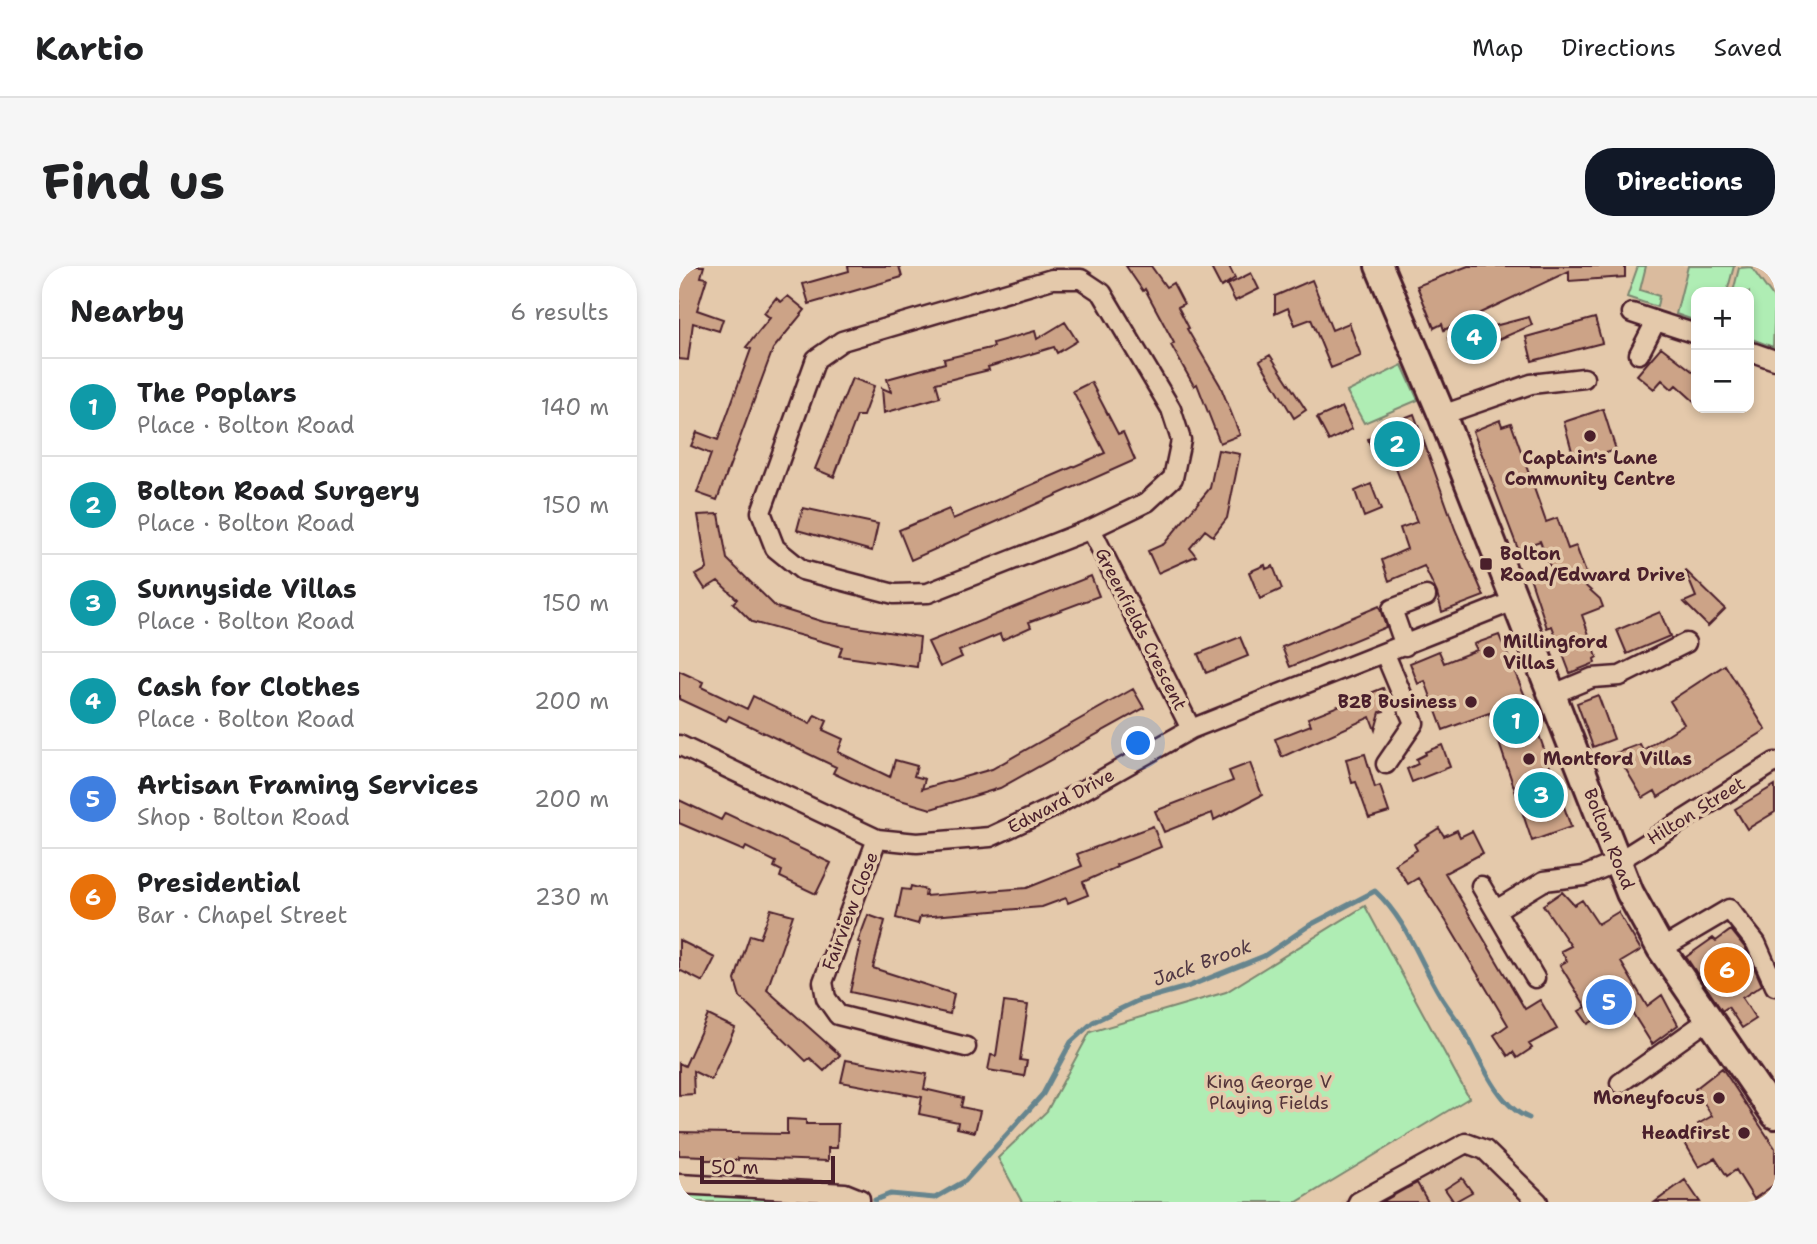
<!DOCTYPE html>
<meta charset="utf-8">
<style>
:root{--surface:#fff;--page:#f6f6f6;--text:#202124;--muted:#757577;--line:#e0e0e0;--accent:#111827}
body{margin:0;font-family:"Shantell Sans",sans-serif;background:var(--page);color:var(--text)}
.controls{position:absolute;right:21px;top:21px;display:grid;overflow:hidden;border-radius:14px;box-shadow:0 4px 10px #0003}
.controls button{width:63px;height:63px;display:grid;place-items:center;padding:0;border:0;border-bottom:2px solid var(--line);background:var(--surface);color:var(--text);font:35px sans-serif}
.scale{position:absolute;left:21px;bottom:18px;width:135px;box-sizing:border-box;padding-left:7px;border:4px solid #4a1f2b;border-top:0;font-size:19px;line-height:24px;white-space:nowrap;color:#4a1f2b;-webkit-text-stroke:5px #e4c9ab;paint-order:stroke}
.you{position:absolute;left:460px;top:478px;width:24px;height:24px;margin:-18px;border:5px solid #fff;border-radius:50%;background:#1a73e8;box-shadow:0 0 0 10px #1a73e833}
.badge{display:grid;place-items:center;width:46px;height:46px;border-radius:50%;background:var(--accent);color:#fff;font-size:23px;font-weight:700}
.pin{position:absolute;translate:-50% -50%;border:4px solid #fff;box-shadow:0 2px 7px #0006}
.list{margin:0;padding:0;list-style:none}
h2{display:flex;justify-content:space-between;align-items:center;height:91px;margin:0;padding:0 28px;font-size:30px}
h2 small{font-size:23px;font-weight:400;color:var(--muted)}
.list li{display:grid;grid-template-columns:46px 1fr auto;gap:21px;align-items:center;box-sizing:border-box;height:98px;padding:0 28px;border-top:2px solid var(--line)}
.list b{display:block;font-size:26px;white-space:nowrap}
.list p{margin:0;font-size:23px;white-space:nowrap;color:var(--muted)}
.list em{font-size:23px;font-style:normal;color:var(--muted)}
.map{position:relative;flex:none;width:1096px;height:936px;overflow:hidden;border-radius:28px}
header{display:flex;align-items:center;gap:42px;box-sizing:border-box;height:98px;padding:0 35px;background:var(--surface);border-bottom:2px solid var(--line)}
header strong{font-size:33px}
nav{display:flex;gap:38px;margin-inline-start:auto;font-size:24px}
.intro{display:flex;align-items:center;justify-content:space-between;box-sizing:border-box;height:168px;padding:0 42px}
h1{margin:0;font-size:49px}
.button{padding:18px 32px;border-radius:28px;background:var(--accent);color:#fff;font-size:24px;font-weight:700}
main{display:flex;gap:42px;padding:0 42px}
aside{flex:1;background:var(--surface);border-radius:28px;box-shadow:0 4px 10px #0003}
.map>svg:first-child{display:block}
</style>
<header>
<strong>Kartio</strong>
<nav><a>Map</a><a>Directions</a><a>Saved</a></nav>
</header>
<div class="intro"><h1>Find us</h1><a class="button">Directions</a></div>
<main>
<aside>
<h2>Nearby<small>6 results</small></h2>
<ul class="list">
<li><span class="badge" style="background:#0f9aa8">1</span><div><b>The Poplars</b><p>Place · Bolton Road</p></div><em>140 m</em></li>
<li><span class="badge" style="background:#0f9aa8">2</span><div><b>Bolton Road Surgery</b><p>Place · Bolton Road</p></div><em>150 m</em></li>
<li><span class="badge" style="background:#0f9aa8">3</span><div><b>Sunnyside Villas</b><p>Place · Bolton Road</p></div><em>150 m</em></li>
<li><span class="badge" style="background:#0f9aa8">4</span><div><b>Cash for Clothes</b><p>Place · Bolton Road</p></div><em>200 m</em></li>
<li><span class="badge" style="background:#3f7fe0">5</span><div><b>Artisan Framing Services</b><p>Shop · Bolton Road</p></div><em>200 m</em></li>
<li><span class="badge" style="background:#e8710a">6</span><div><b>Presidential</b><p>Bar · Chapel Street</p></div><em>230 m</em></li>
</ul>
</aside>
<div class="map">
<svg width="1096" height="936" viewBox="0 0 1096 936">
<rect width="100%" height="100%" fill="#e4c9ab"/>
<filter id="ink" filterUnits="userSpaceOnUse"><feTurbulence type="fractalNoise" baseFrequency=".0143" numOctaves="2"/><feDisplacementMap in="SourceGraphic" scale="14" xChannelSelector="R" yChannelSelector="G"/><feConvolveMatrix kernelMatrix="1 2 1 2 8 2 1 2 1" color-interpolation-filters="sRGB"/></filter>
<g filter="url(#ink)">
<path fill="#dabb9e" d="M959 0H1096V81L1070 72V26H1017V55L948 31Z
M777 870 841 936H661L705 910Z"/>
<path fill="#afedb4" stroke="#7c8670" stroke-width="2" d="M959 0H967L961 24 980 30 978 41 948 31Z
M1009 0H1055L1048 26H1017V55L997 48Z
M1072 1 1096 34 1094 81 1070 72V26H1054L1060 2Z
M723 99 739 134 685 157 668 126Z
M686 640 790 832 618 936H343L319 892 368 845 411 766 547 726Z
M0 922 168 936H0Z"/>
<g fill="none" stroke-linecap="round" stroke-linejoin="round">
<path stroke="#66858e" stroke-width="5" d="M196 934 211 928 256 932 286 915 364 828 392 776 414 756 458 735 508 721 585 690 631 659 696 625C728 655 739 692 761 729 768 741 777 752 785 764 800 791 820 842 850 852"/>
</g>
<path fill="#cca387" stroke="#4a1f2b" stroke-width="2" d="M0 0H25L22 11 28 12 18 44 44 53 40 65 14 57 9 94 0 93Z
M169 0H220L223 11 130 38 124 18 170 5Z
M447 0H472L487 21 494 17 505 38 499 41 510 62 508 63 541 119 561 169 541 177 518 118 515 120 492 79 495 77 466 23 464 25Z
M531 0H550L556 12 542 21Z
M789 0H946V11L890 15V5L765 64 763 58 755 62 738 20Z
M572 7 580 23 556 35 548 19Z
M633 14 653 64 670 57 682 90 652 102 632 53 616 59 609 42 596 48V30Z
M109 30 126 44 94 83 38 234 18 227 32 188 12 180 18 166 39 174 72 83 67 81 91 52 85 47 97 32 102 36Z
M850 51 853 59 777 92 769 72Z
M916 52 923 77 853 95 847 71Z
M386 56 398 75 378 87 375 81 309 101 310 104 257 117 261 131 205 147 203 122 212 126 208 113 266 97 265 93 315 81 314 77 356 65 358 73Z
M982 81 1017 108V137L997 119 993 123 983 114 975 123 958 109Z
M591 89 627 144 615 152 581 95Z
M173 112 195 120 184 150H178L155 211 136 203Z
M412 116 439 168 444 166 456 194 232 294 220 264 270 243 274 253 426 187 394 125Z
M663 141 673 163 650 175 638 152Z
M924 143 937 184 896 196 885 156Z
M735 148 776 263 805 330 763 346 758 327 745 300 710 315 703 294 728 283 721 262 738 256 712 190 697 195 689 173 711 164 709 158Z
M821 154 823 160 832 157 867 256 878 252 889 283 897 280 908 310 899 313 921 333 924 341 903 349 918 391 915 393 916 397 891 407 873 360 868 362 851 311 872 303 861 275 839 283 794 165Z
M539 184 561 188 548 252 534 270 526 264 511 282 517 290 479 307 469 285 485 278 531 222Z
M692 218 702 244 685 251 676 225Z
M124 242 199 258 193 285 118 264Z
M40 248 48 293 97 341 145 356 241 371 238 401 160 390 163 381 73 356 54 337 58 333 39 315 26 323 17 309 28 303 19 249Z
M586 299 587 303 594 300 603 323 581 333 570 306Z
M1006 304 1046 343 1029 360 1005 336 1017 331Z
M412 310 420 330 350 356 352 361 323 374 321 368 280 385 283 391 261 401 249 376Z
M700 340 707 361 611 401 603 381Z
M981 346 991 370 948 388 938 364Z
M820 369 849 437 892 561 853 575 810 447 764 464 746 415 739 418 731 397 760 385 765 397 798 384 795 378Z
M561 371 569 390 527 407 519 388Z
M1046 399 1087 464 979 531 976 525 964 532 937 487 961 478 964 484 1005 458 991 435Z
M0 405 24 416 22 421 68 443 74 430 131 458 136 449 148 455 144 464 164 473 159 486 211 511 216 494 238 500 235 510 246 513 243 523 313 503 454 423 465 442 321 522 252 543 194 526 154 507 157 501 111 479 50 450 47 455 0 433Z
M704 422 710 436 703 439 705 445 701 446 696 464 691 451 603 491 596 473 632 459 629 452Z
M919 429 935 473 914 481 898 437Z
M763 479 771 501 733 516 728 503 739 498 737 493 747 488 746 486Z
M686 488 696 522 701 520 710 546 690 552 677 516 673 517 667 493Z
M571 497 583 529 535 554 533 547 485 566 476 545 554 515 550 505Z
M1096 519V546L1068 563 1056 543Z
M0 534 42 554 46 547 152 597 137 628 101 611 103 605 95 601 97 596 67 581 65 585 0 557Z
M474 560 482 581 437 599 438 601 404 616 409 629 389 637 387 632 363 641 241 651 239 658 217 652 223 623 231 624 232 620 247 624 246 630 348 622 403 600 398 588Z
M760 562 765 570 778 564 781 571 793 565 804 587 766 607 846 743 861 734 878 763 850 778 853 782 838 792 834 786 829 790 815 769 829 759 767 655 739 612 729 618 716 598 738 584 735 578Z
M883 626 895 639 903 634 919 658 939 646 962 684 942 696 968 740 983 729 999 759 973 778 946 735 909 758 900 745 907 741 881 699 888 695 882 685 892 680 864 639Z
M92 643 114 649 88 724 161 789 145 805 131 792 127 795 61 731 56 714 60 701 71 669 81 672Z
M189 649 206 655 194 702 275 728 271 748 171 726 182 677 179 676Z
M1052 664 1067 683 1083 719 1063 732 1077 753 1063 762 1049 741 1043 745 1007 691 1034 672 1037 675Z
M0 674 36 692 24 716 0 704Z
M325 736 349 739 341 794 348 795 345 810 309 804 312 789 317 790Z
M29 749 56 762 32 814 14 805 15 828 0 829V797L6 800Z
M167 794 248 808 245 823 284 832 282 841 301 845 296 866 278 862 279 856 240 848 243 831 162 816Z
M1043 802 1096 882V918L1075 933 1057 904 1048 910 1036 892 1020 901 1006 877 1024 866 1019 858 1033 850 1016 823Z
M108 853 127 854V858H159L158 882H149V895L59 892V894H25V890L0 889V866L108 868Z
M783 912 793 926 775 936 766 923Z
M1006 914 1021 936H976Z
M738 917 749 936H703L728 922Z"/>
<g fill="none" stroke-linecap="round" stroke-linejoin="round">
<defs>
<path id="street" d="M373 13H402L423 27 492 143 502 174 494 212 468 236 412 263 249 327 215 328 123 304 96 282 82 246 137 93 163 75Z
M953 47 977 55 960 88
M977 55 1017 68
M1070 85 1096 94
M763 149 852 118 905 112
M412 263 512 463
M726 380 713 343 747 330
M706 388 735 457 707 498
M872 429 913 412 941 410 1007 377
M0 479 198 573 238 577 311 571 371 543 512 463 835 335
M198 573 144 716 147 732 159 749 287 781
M802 620 856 712
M817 644 865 615 905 610 938 596 1096 496
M982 683 1050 643 1077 677 1096 720
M941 817 1029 754
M0 918 166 927 181 933V936
M679 936 787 877 806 884 859 936"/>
<path id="primary" d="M700 0 763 149 951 627 982 683 1096 849"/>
</defs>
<use href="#street" stroke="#4a1f2b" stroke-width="23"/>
<use href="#primary" stroke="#4a1f2b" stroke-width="32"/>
<use href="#street" stroke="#e4c9ab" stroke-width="18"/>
<use href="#primary" stroke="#e4c9ab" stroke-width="26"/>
</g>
</g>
<g fill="#4a1f2b" stroke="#e4c9ab" stroke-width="2.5">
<circle cx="911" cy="170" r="7"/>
<rect x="800" y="291" width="14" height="14" rx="3.5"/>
<circle cx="810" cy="386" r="7"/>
<circle cx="792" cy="436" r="7"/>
<circle cx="850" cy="493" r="7"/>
<circle cx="1040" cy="832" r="7"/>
<circle cx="1065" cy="867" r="7"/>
</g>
<g text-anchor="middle" stroke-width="7" stroke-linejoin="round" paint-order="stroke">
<g font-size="18" font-weight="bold" fill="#4a1f2b" stroke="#e4c9ab" text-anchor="start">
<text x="911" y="198" text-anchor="middle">Captain's Lane<tspan x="911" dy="21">Community Centre</tspan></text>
<text x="821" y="294">Bolton<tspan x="821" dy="21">Road/Edward Drive</tspan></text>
<text x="824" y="382">Millingford<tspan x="824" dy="21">Villas</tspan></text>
<text x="778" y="442" text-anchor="end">B2B Business</text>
<text x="864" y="499">Montford Villas</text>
<text x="1026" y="838" text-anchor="end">Moneyfocus</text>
<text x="1051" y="873" text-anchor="end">Headfirst</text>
</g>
<g font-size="18" fill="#4a1f2b" stroke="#e4c9ab">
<text transform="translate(462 363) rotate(63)" y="6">Greenfields Crescent</text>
<text transform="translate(382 535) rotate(-28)" y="6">Edward Drive</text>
<text transform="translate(1017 545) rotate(-32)" y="6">Hilton Street</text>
<text transform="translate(930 573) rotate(68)" y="6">Bolton Road</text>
<text transform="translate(171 645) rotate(-69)" y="6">Fairview Close</text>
</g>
<g font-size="18" fill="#543439" stroke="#e4c9ab">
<text x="590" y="822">King George V<tspan x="590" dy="21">Playing Fields</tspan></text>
</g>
<g font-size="19" font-style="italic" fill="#513844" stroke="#e4c9ab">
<text transform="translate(523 696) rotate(-20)" y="7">Jack Brook</text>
</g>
</g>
</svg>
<div class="controls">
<button>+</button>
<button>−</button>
</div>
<div class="scale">50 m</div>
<div class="you"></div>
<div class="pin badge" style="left:837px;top:455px;background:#0f9aa8">1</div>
<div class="pin badge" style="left:718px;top:178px;background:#0f9aa8">2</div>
<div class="pin badge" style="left:862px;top:529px;background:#0f9aa8">3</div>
<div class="pin badge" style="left:795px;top:71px;background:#0f9aa8">4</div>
<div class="pin badge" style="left:930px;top:736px;background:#3f7fe0">5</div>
<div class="pin badge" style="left:1048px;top:704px;background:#e8710a">6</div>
</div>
</main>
